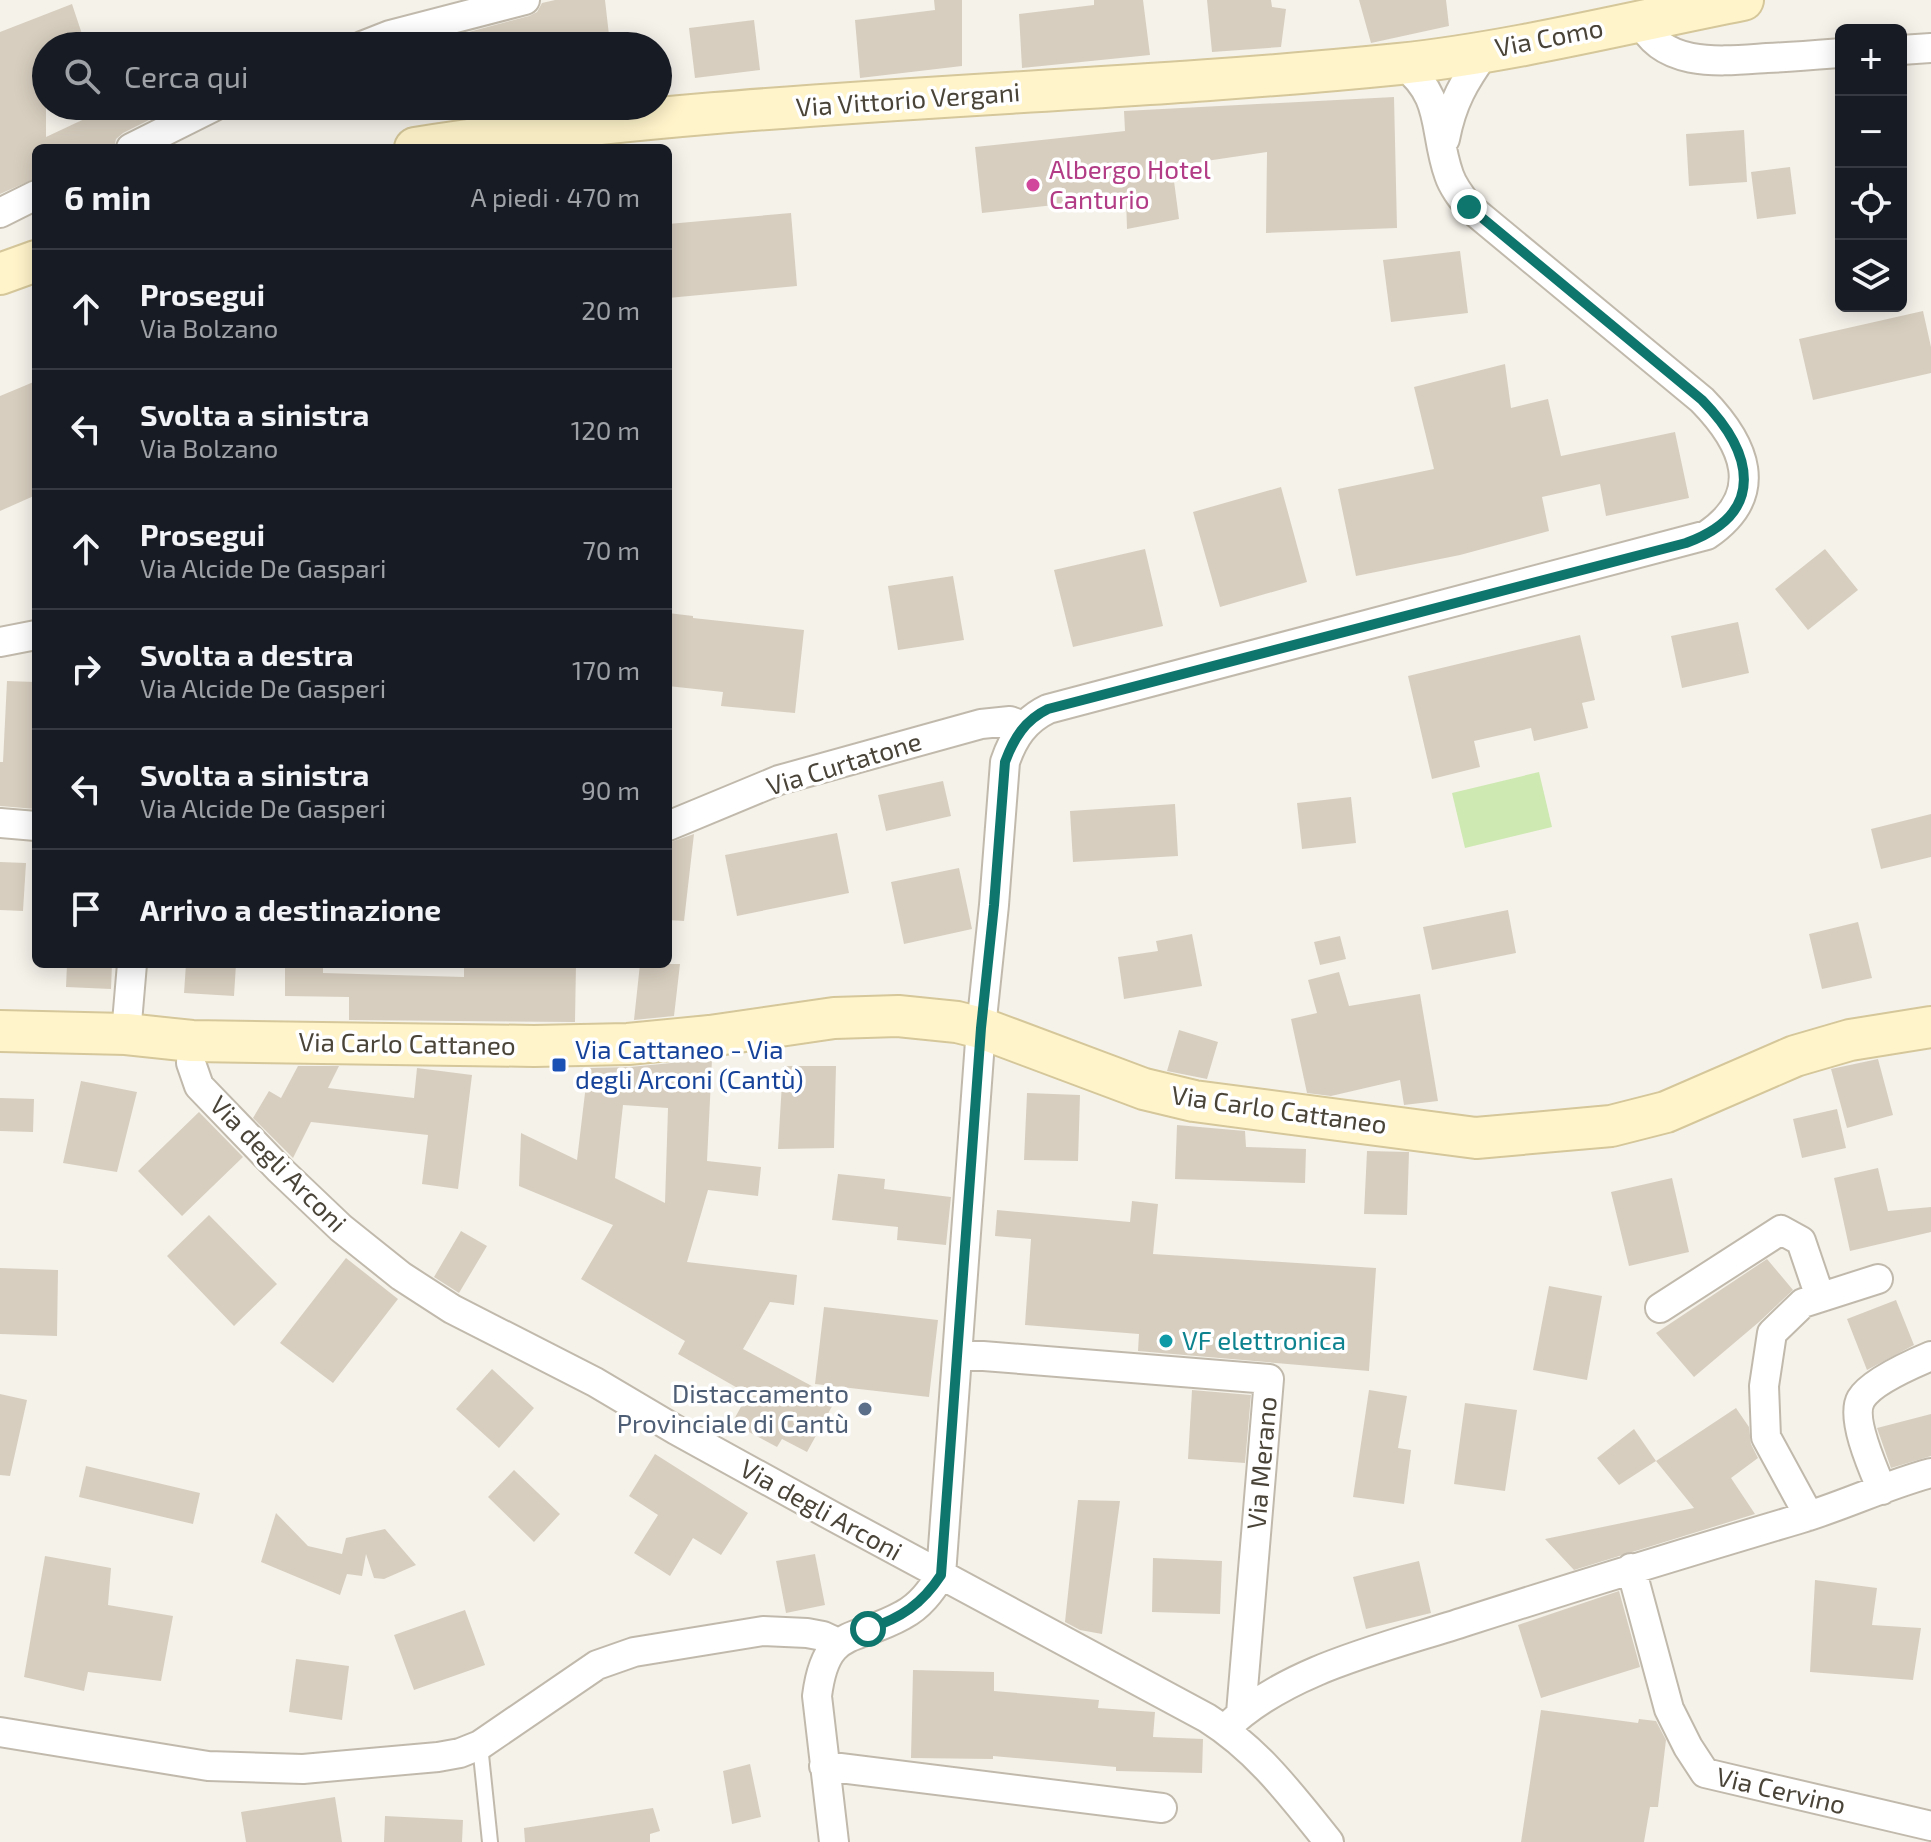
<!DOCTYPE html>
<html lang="it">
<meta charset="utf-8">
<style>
:root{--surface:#171b24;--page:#242831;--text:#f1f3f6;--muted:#9ea1a6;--line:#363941}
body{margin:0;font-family:"Exo 2",sans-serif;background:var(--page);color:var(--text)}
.controls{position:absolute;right:24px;top:24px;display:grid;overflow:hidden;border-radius:12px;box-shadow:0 4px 20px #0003}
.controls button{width:72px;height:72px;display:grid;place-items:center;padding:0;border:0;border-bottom:2px solid var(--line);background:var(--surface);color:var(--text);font:40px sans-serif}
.stop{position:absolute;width:24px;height:24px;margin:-18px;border:6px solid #0f766e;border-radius:50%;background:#fff}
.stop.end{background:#0f766e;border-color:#fff;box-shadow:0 2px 8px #0008}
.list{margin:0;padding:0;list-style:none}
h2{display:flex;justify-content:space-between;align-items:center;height:104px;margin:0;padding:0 32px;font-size:34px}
h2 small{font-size:26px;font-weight:400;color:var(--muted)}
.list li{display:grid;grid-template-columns:52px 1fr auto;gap:24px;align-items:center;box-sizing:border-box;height:120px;padding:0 32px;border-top:2px solid var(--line)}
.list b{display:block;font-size:30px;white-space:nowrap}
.list p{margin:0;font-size:26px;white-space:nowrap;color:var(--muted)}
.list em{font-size:26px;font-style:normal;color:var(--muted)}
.icon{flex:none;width:44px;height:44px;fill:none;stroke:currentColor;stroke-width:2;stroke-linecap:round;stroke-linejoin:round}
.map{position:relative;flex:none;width:1931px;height:1842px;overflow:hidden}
.search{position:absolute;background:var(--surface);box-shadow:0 4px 20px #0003;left:32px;top:32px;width:640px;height:88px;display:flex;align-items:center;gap:20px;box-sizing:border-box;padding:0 28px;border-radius:44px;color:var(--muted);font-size:30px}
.panel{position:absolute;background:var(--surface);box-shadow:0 4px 20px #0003;left:32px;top:144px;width:640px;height:824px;border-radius:12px}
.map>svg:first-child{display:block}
</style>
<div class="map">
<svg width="1931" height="1842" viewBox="0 0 1931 1842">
<rect width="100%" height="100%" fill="#f5f2ea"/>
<path fill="#cfe9b3" d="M1539 772 1552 827 1465 848 1452 793Z"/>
<path fill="#d7cebf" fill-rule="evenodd" d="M555 0H605L609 35 571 46H465V33L529 16 537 12 542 3Z
M934 0H962V66L860 78 855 20 935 10Z
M1094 0H1143L1150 55 1022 68 1019 14 1094 5Z
M1207 0H1271L1272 7 1286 9 1281 47 1212 52Z
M1359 0H1446L1449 26 1371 43Z
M72 4 86 46H46V137L112 106H177L123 133 116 139 114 148H36V178L0 194V32Z
M754 20 760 70 695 78 689 28Z
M1394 97 1397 228 1266 233 1267 152 1172 166 1179 219 1127 229 1126 197 982 213 975 147 1125 131 1124 111Z
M1744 130 1747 182 1689 186 1686 134Z
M1790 167 1796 214 1757 219 1751 172Z
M791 213 797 286 668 298V224Z
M1460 251 1468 313 1391 322 1383 260Z
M1923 311 1931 347V373L1813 400 1799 339Z
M1505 364 1511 408 1548 399 1561 456 1675 432 1689 498 1606 516 1600 484 1542 497 1549 531 1460 555 1356 576 1338 489 1434 469 1414 387Z
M36 381V495L0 511V396Z
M1281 487 1307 582 1220 607 1193 512Z
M1145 549 1163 626 1073 647 1054 570Z
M1825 549 1858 590 1808 630 1775 589Z
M953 576 964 640 898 650 888 586Z
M668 613 693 616V618L804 630 795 713 721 706 723 692 668 686Z
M1738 622 1749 673 1682 688 1671 636Z
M1580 635 1595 700 1582 703 1588 728 1534 741 1531 728 1474 741 1480 767 1432 779 1408 676Z
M7 681 36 682V809L0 806V762H3Z
M943 781 951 816 886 831 878 795Z
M1351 797 1356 843 1302 849 1297 803Z
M1175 804 1178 856 1073 862 1070 811Z
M1931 814V857L1881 869 1871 829Z
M837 833 849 893 737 916 725 855Z
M694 834 684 921 668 920V843Z
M0 862 26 863 23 911 0 910Z
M959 868 972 929 904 944 891 882Z
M1508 910 1516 953 1432 970 1423 927Z
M1858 922 1872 978 1822 989 1809 934Z
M1192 934 1202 986 1124 999 1118 957 1158 951 1156 941Z
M1340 936 1346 959 1320 965 1314 942Z
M67 964H112L111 989 66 987Z
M186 964H236L234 996 184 993Z
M285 964H323V973L464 977V964H576L575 1022 349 1020V997L285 996Z
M640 964H680L674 1016 634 1020Z
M1339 972 1349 1006 1420 994 1438 1101 1404 1105 1400 1080 1331 1096 1307 1093 1291 1019 1317 1013 1308 980Z
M1179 1030 1218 1042 1207 1079 1167 1071Z
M712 1059 707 1161 761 1167 758 1196 708 1190 687 1262 797 1275 794 1305 770 1302 743 1349 836 1399 807 1452 782 1439 777 1447 732 1423 748 1394 678 1354 685 1341 581 1279 613 1225 519 1186 521 1133 577 1160 588 1068 630 1067ZM623 1105 668 1108 665 1203 615 1178Z
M1878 1059 1893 1115 1847 1128 1831 1069Z
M298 1066H339L328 1088 414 1098 417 1068 472 1075 458 1189 422 1184 428 1135 311 1122 293 1158 253 1118 269 1091 281 1098Z
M783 1066H836L834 1148 778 1149Z
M81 1081 137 1092 117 1172 63 1163Z
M1027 1093 1080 1095 1078 1161 1024 1160Z
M0 1098 34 1099 33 1132 0 1131Z
M1837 1109 1846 1148 1802 1158 1793 1119Z
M199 1112 243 1157 182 1216 138 1171Z
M1177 1125 1245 1131 1246 1147 1306 1149 1305 1183 1175 1179Z
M1367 1151 1409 1152 1407 1215 1364 1214Z
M1878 1168 1888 1211 1931 1207V1232L1850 1251 1834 1178Z
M838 1174 885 1179 884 1189 951 1197 946 1245 897 1240 898 1227 832 1220Z
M1672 1178 1689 1252 1629 1266 1611 1192Z
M1132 1201 1158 1204 1153 1254 1376 1268 1369 1371 1138 1351 1139 1334 1025 1325 1031 1239 995 1236 997 1210 1130 1222Z
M209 1215 277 1284 234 1326 167 1256Z
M461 1231 487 1246 459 1293 434 1277Z
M346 1258 398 1299 333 1383 280 1343Z
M1767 1259 1793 1290 1759 1322 1694 1377 1656 1333Z
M0 1268 58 1270 57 1336 0 1334Z
M1549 1286 1602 1296 1587 1380 1533 1370Z
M1896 1300 1914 1345 1867 1370 1847 1319Z
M824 1307 938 1320 929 1397 815 1384Z
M492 1369 534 1408 499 1448 456 1409Z
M1192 1390 1251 1395 1245 1463 1188 1459Z
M1369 1390 1407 1396 1398 1448 1411 1450 1404 1504 1353 1497Z
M0 1394 27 1400 10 1476 0 1475Z
M1465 1403 1517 1410 1505 1491 1454 1484Z
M1736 1408 1749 1427 1751 1444 1758 1458 1731 1478 1755 1514 1574 1570 1545 1539 1694 1508 1656 1461Z
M1931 1414V1456L1891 1468 1877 1428Z
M1634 1429 1656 1461 1619 1485 1597 1458Z
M655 1454 748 1513 721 1555 693 1538 670 1576 634 1553 658 1515 629 1496Z
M86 1466 200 1493 193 1524 79 1497Z
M514 1470 560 1514 534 1542 488 1497Z
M1078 1500 1120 1501 1102 1634 1080 1630 1065 1622Z
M276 1513 308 1546 342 1554 346 1538 385 1529 416 1565 384 1579 374 1578 366 1554 362 1576 347 1574 340 1595 261 1562Z
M815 1554 825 1605 786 1613 776 1561Z
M45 1556 111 1568 108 1605 173 1616 161 1681 88 1672 84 1691 24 1677Z
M1153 1558 1222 1561 1220 1614 1152 1612Z
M1419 1561 1431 1613 1366 1629 1353 1577Z
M1815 1580 1877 1588 1872 1625 1921 1628 1913 1680 1810 1672Z
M1619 1591 1640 1667 1541 1698 1518 1625Z
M465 1610 485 1665 414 1690 394 1635Z
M296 1659 349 1666 342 1720 289 1712Z
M913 1670 994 1672V1691L1099 1700 1098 1708 1155 1712 1153 1737 1203 1739 1202 1773 1116 1771V1767L993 1756V1759L911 1758Z
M1541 1710 1638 1723 1639 1719 1656 1721 1666 1740 1658 1807H1650L1644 1842H1521Z
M750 1764 761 1817 732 1824 723 1771Z
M335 1797 342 1842H246L241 1812Z
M653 1808 660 1831 650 1834V1842H525L524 1828Z
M385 1816 463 1820 462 1842H384Z"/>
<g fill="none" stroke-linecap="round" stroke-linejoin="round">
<defs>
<path id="lane" d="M480 1745 490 1842"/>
<path id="street" d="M1640 20C1662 69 1723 61 1767 58 1792 57 1816 55 1841 53
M362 46 390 35 525 0
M1901 50 1931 48
M1445 139C1452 102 1464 82 1486 51
M131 148 215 106
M0 213 36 195
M0 642 36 635
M0 823 36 826
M668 826 779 780 981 724 1010 721 1024 726
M126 1034 132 964
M192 1041 191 1063 199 1086 279 1169 341 1228 401 1276 452 1309 595 1382 676 1430 834 1517 1207 1718C1258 1750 1292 1796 1329 1842
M1660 1308 1781 1230 1801 1241 1820 1297
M958 1354 1269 1379 1241 1713
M1882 1490C1874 1471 1850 1418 1861 1399 1871 1382 1912 1364 1931 1356
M1809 1516 1766 1437 1764 1386 1772 1333 1803 1303 1878 1279
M1631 1568 1669 1709 1688 1747 1705 1773 1931 1826
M1225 1729C1285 1669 1388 1647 1467 1621 1577 1586 1688 1552 1799 1519 1843 1506 1886 1485 1931 1473
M0 1732 208 1766 303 1769 438 1757 460 1753 480 1745 597 1665 634 1652 763 1631 807 1633 823 1636 838 1643
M824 1766 1162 1808
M834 1842 817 1696C826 1626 853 1643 903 1615 920 1606 931 1591 941 1575L981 1028 994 905 1005 762C1013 738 1025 720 1048 709L1707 535C1767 494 1745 444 1702 400L1469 207C1461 197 1453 187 1449 175 1433 130 1445 97 1402 64"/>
<path id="secondary" d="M415 148C740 97 1071 97 1399 64 1512 52 1631 22 1743 0
M0 274 36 261
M0 1031 126 1034 192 1041 534 1046 628 1044 710 1036 834 1018 898 1016 957 1022 981 1028 1144 1089 1194 1101 1476 1138 1611 1126 1666 1112 1795 1056 1850 1040 1931 1027"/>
</defs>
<use href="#lane" stroke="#c1baac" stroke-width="18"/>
<use href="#street" stroke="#c1baac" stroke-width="32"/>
<use href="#secondary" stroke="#d5c79a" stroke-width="44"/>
<use href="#lane" stroke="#fff" stroke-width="14"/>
<use href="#street" stroke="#fff" stroke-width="28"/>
<use href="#secondary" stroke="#fff4ca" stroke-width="40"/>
</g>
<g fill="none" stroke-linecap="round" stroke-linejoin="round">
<path stroke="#0f766e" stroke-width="10" d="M868 1629C901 1618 922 1604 941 1575L981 1028 994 905 1005 762C1014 738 1025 720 1048 709L1686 543C1768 513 1753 452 1702 400L1469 207"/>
</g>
<circle fill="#d1479c" stroke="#fff" stroke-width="3" cx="1033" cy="185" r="8"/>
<rect fill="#1a4fb4" stroke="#fff" stroke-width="3" x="551" y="1057" width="16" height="16" rx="4"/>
<circle fill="#0f9aa8" stroke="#fff" stroke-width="3" cx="1166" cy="1341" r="8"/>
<circle fill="#5c6f8a" stroke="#fff" stroke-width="3" cx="865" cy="1409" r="8"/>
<g text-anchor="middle" stroke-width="7" stroke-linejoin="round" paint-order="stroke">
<g font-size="26" fill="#494338" stroke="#fff">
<text transform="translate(1549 38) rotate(-11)" y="9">Via Como</text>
<text transform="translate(908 100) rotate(-4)" y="9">Via Vittorio Vergani</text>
<text transform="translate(844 764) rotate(-17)" y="9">Via Curtatone</text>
<text transform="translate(407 1044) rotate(1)" y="9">Via Carlo Cattaneo</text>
<text transform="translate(1279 1110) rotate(8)" y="9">Via Carlo Cattaneo</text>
<text transform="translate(278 1164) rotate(45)" y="9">Via degli Arconi</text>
<text transform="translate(1262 1463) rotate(-85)" y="9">Via Merano</text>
<text transform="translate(821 1510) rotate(29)" y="9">Via degli Arconi</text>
<text transform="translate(1781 1791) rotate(13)" y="9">Via Cervino</text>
</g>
<g font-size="26" fill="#b23c85" stroke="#fff" text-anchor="start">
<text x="1049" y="179">Albergo Hotel<tspan x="1049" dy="30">Canturio</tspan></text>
</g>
<g font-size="26" fill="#164399" stroke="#fff" text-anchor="start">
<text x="575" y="1059">Via Cattaneo - Via<tspan x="575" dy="30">degli Arconi (Cantù)</tspan></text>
</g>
<g font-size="26" fill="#0d838f" stroke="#fff" text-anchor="start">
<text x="1182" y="1350">VF elettronica</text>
</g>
<g font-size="26" fill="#4e5e75" stroke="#fff" text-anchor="end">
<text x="849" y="1403">Distaccamento<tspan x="849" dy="30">Provinciale di Cantù</tspan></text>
</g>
</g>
</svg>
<div class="controls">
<button>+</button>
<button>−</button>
<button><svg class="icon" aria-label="locate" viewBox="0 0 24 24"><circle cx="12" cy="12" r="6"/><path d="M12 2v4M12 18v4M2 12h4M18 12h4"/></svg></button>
<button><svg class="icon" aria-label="layers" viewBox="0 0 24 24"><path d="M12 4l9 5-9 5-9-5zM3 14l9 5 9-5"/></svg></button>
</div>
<div class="stop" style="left:868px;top:1629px"></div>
<div class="stop end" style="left:1469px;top:207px"></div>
<div class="search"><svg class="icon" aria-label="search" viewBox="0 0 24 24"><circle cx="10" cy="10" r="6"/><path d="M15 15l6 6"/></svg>Cerca qui</div>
<section class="panel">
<h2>6 min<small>A piedi · 470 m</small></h2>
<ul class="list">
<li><svg class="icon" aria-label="ahead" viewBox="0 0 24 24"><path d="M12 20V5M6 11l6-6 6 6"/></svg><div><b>Prosegui</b><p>Via Bolzano</p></div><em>20 m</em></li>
<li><svg class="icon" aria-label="left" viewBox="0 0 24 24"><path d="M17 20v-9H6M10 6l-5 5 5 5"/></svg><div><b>Svolta a sinistra</b><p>Via Bolzano</p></div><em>120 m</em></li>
<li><svg class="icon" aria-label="ahead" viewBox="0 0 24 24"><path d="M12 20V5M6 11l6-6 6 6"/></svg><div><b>Prosegui</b><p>Via Alcide De Gaspari</p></div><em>70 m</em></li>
<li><svg class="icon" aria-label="right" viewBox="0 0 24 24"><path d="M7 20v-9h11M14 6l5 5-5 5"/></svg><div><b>Svolta a destra</b><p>Via Alcide De Gasperi</p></div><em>170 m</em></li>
<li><svg class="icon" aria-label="left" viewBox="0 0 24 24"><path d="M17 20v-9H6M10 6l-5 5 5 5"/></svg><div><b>Svolta a sinistra</b><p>Via Alcide De Gasperi</p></div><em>90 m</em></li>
<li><svg class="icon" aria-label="arrive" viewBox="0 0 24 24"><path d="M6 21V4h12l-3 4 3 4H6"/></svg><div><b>Arrivo a destinazione</b></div></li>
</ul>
</section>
</div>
